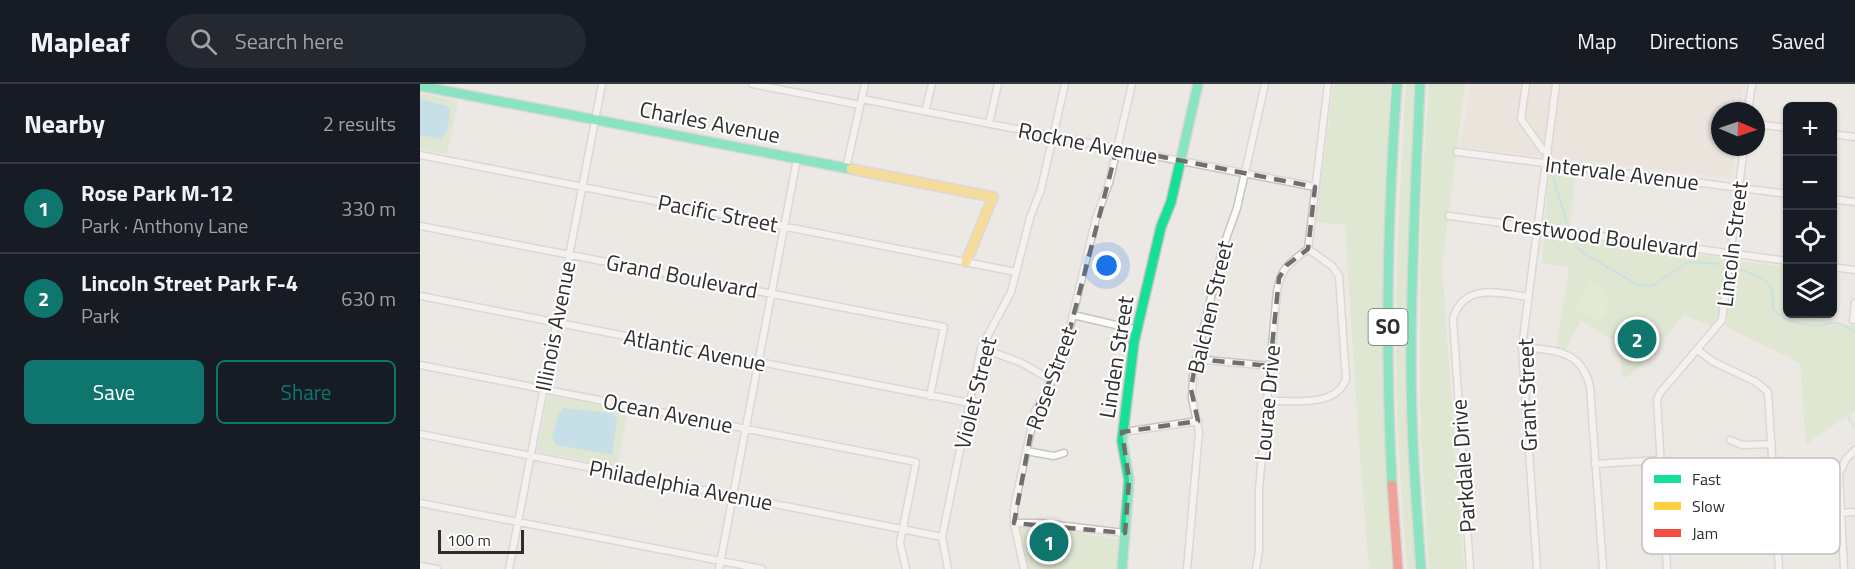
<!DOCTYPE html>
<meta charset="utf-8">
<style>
:root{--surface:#171b24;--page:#242831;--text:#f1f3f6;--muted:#9ea1a6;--line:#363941;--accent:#0f766e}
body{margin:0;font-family:"Titillium Web",sans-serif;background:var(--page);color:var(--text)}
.controls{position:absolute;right:18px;top:18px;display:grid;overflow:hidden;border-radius:9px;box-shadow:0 2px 4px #0004}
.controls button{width:54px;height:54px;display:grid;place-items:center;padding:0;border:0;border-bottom:2px solid var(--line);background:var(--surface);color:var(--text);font:30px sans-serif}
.compass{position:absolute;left:1291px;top:18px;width:54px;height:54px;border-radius:50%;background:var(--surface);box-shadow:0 2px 4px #0004;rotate:92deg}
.scale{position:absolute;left:18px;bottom:15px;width:86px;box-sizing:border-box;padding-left:6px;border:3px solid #2e2e2e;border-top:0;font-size:16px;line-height:21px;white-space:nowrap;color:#2e2e2e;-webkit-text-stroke:4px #fff;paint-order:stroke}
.you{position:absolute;left:687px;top:182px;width:21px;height:21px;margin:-15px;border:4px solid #fff;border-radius:50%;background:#1a73e8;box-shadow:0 0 0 9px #1a73e833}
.badge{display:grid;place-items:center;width:39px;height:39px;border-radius:50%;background:var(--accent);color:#fff;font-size:20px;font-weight:700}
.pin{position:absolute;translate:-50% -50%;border:3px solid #fff;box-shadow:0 2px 6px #0006}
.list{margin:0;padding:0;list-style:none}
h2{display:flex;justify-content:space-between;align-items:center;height:78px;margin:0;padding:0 24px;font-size:26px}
h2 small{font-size:20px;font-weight:400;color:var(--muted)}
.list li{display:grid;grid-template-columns:39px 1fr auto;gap:18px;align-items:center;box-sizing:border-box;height:90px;padding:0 24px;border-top:2px solid var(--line)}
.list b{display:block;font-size:22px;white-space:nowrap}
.list p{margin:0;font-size:20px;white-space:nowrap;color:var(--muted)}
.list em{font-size:20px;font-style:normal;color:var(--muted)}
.actions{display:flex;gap:12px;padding:18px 24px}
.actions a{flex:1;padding:14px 0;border:2px solid var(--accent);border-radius:9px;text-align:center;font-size:21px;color:var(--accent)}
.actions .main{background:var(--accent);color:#fff}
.icon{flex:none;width:33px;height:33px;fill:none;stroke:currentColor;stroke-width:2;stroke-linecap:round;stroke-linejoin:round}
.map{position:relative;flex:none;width:1435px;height:485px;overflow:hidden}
header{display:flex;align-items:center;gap:36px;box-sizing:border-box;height:84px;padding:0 30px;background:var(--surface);border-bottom:2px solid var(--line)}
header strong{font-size:28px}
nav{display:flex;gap:33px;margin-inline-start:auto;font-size:21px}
.search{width:420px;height:54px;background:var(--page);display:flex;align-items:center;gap:15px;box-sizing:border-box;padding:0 21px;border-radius:33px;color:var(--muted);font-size:22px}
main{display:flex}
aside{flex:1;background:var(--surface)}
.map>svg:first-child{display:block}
</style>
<header>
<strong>Mapleaf</strong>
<div class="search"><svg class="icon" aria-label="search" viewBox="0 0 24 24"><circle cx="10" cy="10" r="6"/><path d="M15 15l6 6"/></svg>Search here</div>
<nav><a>Map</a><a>Directions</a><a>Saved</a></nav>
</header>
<main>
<aside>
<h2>Nearby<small>2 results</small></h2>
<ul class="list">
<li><span class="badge">1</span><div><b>Rose Park M-12</b><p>Park · Anthony Lane</p></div><em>330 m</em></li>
<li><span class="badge">2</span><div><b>Lincoln Street Park F-4</b><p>Park</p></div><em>630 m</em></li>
</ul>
<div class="actions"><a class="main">Save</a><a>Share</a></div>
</aside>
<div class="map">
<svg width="1435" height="485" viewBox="0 0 1435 485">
<rect width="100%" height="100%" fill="#ece8e4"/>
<path fill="#e6e0d3" d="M1051 0H1324L1320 27H1300V63H1316L1312 94 1040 63Z"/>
<path fill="#cee6be" d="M914 0H970L964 149 972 485H949L938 346 925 141 896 138Z
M986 0H997L993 45 999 485H987C981 412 976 339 976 265 975 177 981 88 986 0Z
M1009 0H1045L1022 181 1044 485H1009L1000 340 1002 341 1000 319C1000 212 1000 106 1009 0Z
M0 9 38 17 27 70 0 65Z
M1133 84 1156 87 1150 143 1124 140 1130 85Z
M1124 151 1305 174 1307 176 1299 232 1291 242 1264 231 1217 286 1203 295 1199 260 1161 237 1145 267 1136 265 1149 184 1122 179Z
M1317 177 1367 183 1365 230 1435 242V327L1429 331 1435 341V347L1426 333 1386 360 1380 279 1305 242 1314 179Z
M128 310 208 326 197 383 117 368Z
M615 442 702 456 700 485H608L598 444Z"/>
<path fill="#d9eabb" d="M1171 198 1183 204 1189 216 1185 229 1176 238 1156 225 1155 220Z
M1207 247H1223V255L1208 256Z"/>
<path fill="#99d6ec" d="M0 15 27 22 30 25C29 36 29 47 21 55L0 51Z
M143 324 193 329 197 336 192 371 136 361 132 354 139 329Z"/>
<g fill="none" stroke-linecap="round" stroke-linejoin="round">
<path stroke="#99d6ec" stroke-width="1.5" d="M1133 92 1147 139
M1155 161 1165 170 1218 201 1232 202 1268 178 1300 180
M1317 183C1342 198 1354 189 1353 225 1362 236 1385 242 1399 242 1406 242 1411 237 1418 239 1424 241 1430 245 1435 248"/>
<defs>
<path id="street" d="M332 0 440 21
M1106 0 1101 35 1123 66 1128 67
M442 15 895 103
M505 27 512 0
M1328 27 1332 0
M569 40 578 0
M1336 40 1368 44
M1412 50 1435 53
M1037 68 1368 110
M0 71 596 188
M426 84 445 0
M1412 115 1435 118
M1029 132 1368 177
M0 142 524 243 510 312
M1412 183 1435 186
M0 212 550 319
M653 231 717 246
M1433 236 1435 219
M1102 263C1135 267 1161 265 1170 303L1183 485
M561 264 602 279 631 296
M1278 266 1292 277 1336 298 1348 308 1359 485
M776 275 850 282
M0 281 496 378 480 459 486 485
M847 317C872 316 916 324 926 295L919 192 912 182 888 165 908 0
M704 348 778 337
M0 350 522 453
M1310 356 1322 361 1352 360
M606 367 634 372 644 369
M1175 380 1240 376
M0 419 342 485
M1421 429 1435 428
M1316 430 1356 429
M594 439H620L705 449
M0 482 17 485
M89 485 182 0
M299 485 377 75
M528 485 522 453 561 264 591 208 610 134 621 105 645 0
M604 485 594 439V424L615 327 639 285 644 268 676 134 689 99 712 0
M767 485 779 348 772 314 773 291 802 166 817 124 845 0
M836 485 839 466V405L857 207C861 183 870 179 888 165
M1050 485 1033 235C1043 198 1080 209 1109 213
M1117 485 1102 263 1136 0
M1247 485 1237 315 1240 309 1302 236 1324 63
M1424 485 1419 390 1426 375 1435 366"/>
<path id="fast" d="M1000 0C996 93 991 186 991 279 991 348 996 417 1001 485
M0 2 431 85
M972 401C965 267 967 134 977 0
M702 485 709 396 702 357 714 258 741 143 751 118 778 0"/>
<path id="slow" d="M431 85 573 113 546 178"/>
<path id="jam" d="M972 401 978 485"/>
</defs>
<use href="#street" stroke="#c5c4c5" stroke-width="9"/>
<use href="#fast" stroke="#c5c4c5" stroke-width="12"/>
<use href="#slow" stroke="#c5c4c5" stroke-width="12"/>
<use href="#jam" stroke="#c5c4c5" stroke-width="12"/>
<use href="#street" stroke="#fcfcfb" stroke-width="6"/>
<use href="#fast" stroke="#16e098" stroke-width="9"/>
<use href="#slow" stroke="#ffcf43" stroke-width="9"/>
<use href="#jam" stroke="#f24e42" stroke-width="9"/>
</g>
<path d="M0 0H1435V485H0ZM697 64 895 103 888 165 867 181 859 194 850 282 776 275 771 305 778 337 702 348 709 396 705 449 594 439 615 327 644 268Z" fill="#ece8e4" fill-opacity=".55" fill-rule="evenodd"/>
<path fill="none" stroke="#706f6e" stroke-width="4.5" stroke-dasharray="12 8" stroke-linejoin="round" d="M697 64 895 103 888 165 867 181 859 194 850 282 776 275 771 305 778 337 702 348 709 396 705 449 594 439 615 327 644 268Z"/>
<g text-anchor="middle" stroke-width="4.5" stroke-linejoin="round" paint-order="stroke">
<rect fill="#fff" stroke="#6d6d6d" stroke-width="1.5" x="948.5" y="225" width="39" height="36" rx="4.5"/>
<g font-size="21" font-weight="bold" fill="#2e2e2e">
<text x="968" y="250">SO</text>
</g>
<g font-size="22" fill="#2e2e2e" stroke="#fff">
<text transform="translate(290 38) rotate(11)" y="8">Charles Avenue</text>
<text transform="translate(668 59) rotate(11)" y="8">Rockne Avenue</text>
<text transform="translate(1202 89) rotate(7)" y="8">Intervale Avenue</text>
<text transform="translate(298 129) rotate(11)" y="8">Pacific Street</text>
<text transform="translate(1180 152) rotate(8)" y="8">Crestwood Boulevard</text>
<text transform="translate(1312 160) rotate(-83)" y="8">Lincoln Street</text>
<text transform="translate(262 192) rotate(11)" y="8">Grand Boulevard</text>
<text transform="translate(790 223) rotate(-77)" y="8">Balchen Street</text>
<text transform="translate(135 242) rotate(-79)" y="8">Illinois Avenue</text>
<text transform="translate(275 266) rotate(11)" y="8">Atlantic Avenue</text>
<text transform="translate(696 273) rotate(-81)" y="8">Linden Street</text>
<text transform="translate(631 294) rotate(-70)" y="8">Rose Street</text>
<text transform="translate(555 309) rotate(-76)" y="8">Violet Street</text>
<text transform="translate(1107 311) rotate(-92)" y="8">Grant Street</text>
<text transform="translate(847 319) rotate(-85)" y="8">Lourae Drive</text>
<text transform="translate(248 329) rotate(11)" y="8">Ocean Avenue</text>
<text transform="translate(1043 382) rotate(-94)" y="8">Parkdale Drive</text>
<text transform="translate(261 401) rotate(11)" y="8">Philadelphia Avenue</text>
</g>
</g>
<rect x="1222" y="374" width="198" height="96" rx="9" fill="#fff" stroke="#c0c0c0" stroke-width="1.5"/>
<rect x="1234" y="391" width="27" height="8" fill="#16e098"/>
<rect x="1234" y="418" width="27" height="8" fill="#ffcf43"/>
<rect x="1234" y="445" width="27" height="8" fill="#f24e42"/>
<g font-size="16" fill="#2e2e2e">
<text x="1272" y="401">Fast</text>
<text x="1272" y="428">Slow</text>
<text x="1272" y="455">Jam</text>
</g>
</svg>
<div class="controls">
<button>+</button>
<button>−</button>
<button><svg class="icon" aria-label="locate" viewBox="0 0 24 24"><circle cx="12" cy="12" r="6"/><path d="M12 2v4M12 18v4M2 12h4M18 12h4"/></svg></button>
<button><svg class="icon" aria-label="layers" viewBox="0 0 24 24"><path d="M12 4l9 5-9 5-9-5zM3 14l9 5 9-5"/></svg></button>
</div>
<svg class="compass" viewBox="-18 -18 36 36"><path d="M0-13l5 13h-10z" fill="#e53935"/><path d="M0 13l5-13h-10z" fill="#9ea1a6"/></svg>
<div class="scale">100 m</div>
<div class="you"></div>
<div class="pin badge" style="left:629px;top:458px">1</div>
<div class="pin badge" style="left:1217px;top:255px">2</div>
</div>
</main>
